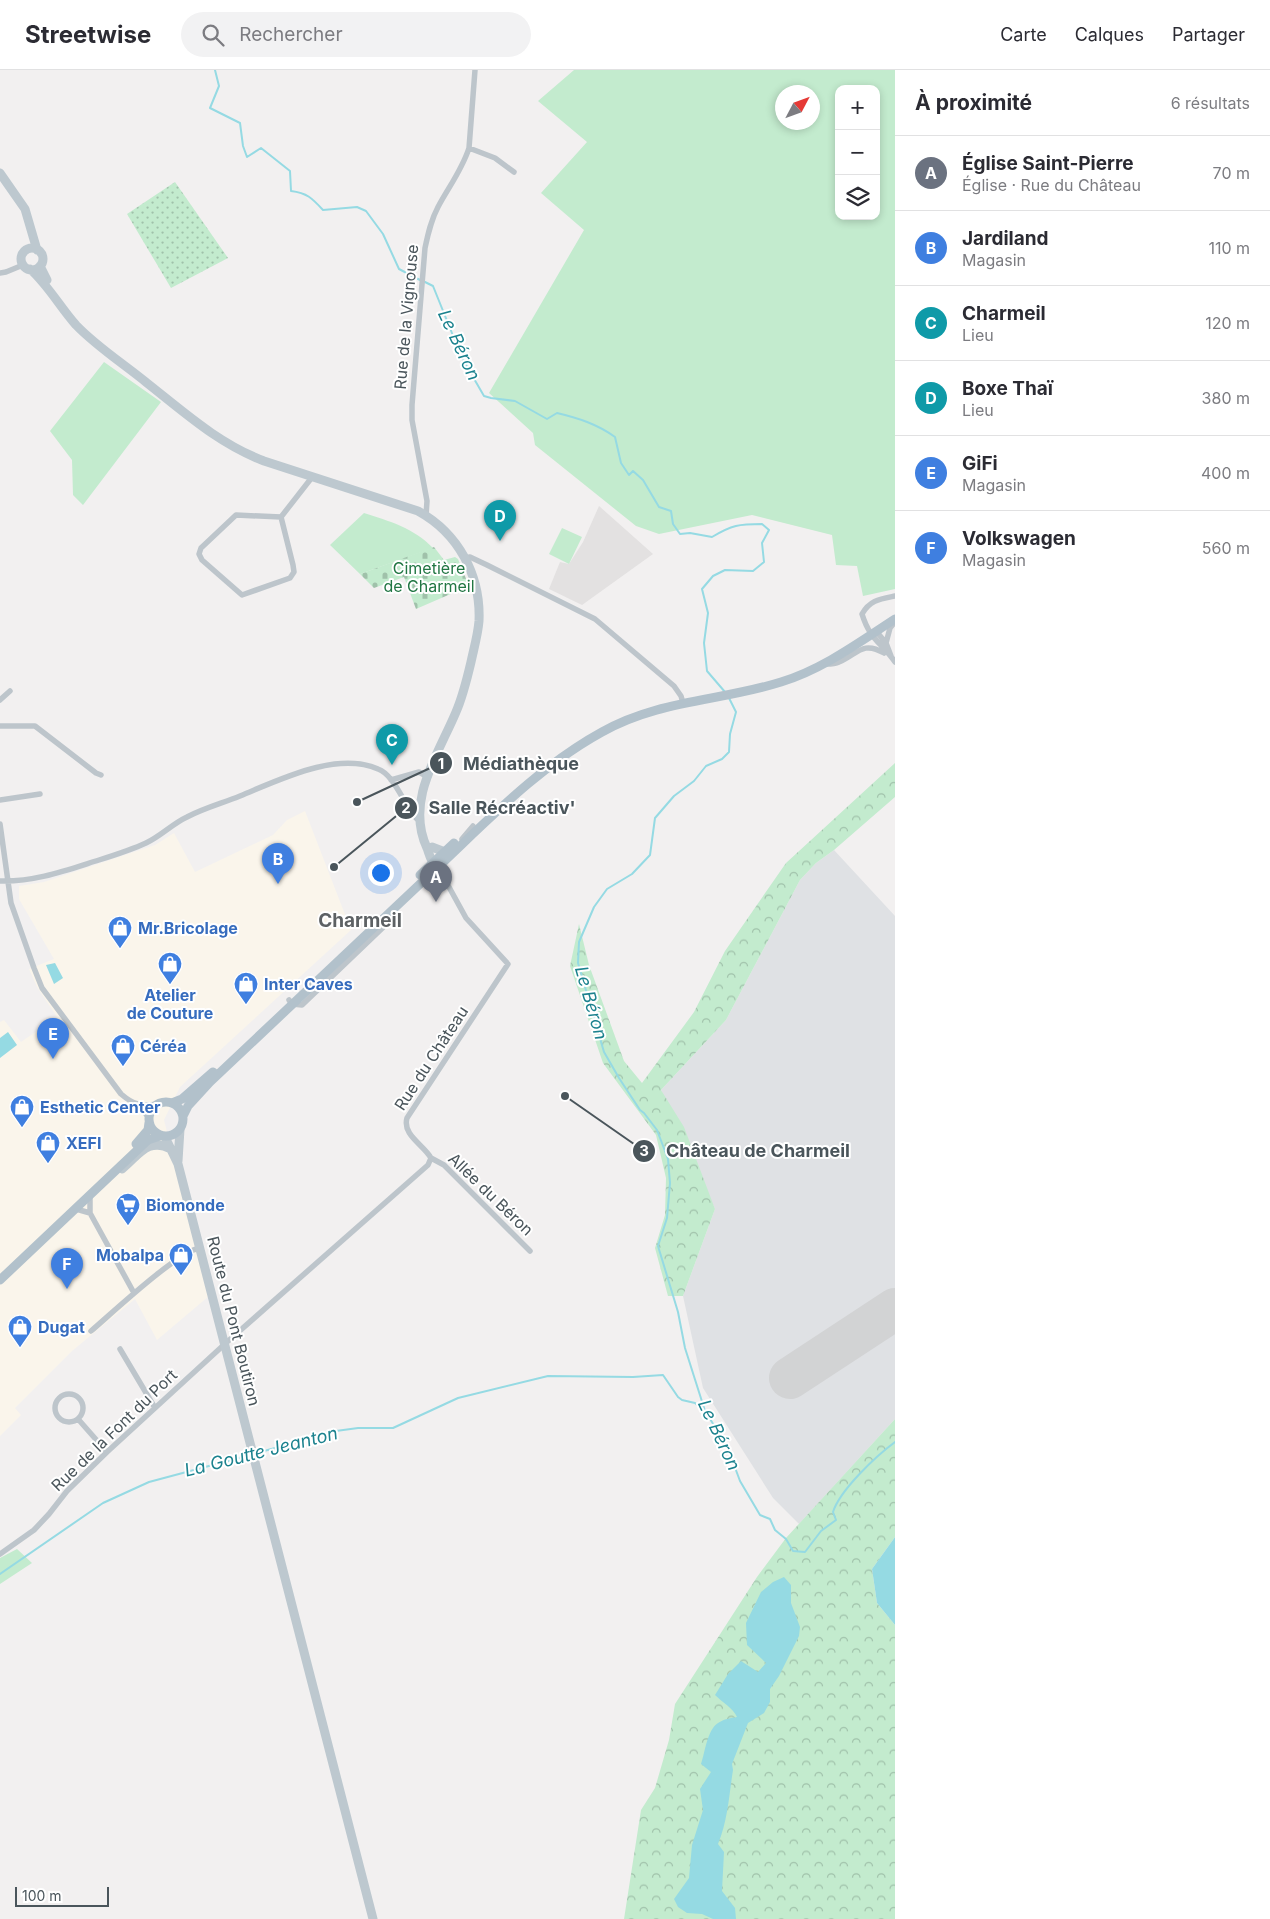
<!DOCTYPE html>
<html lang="fr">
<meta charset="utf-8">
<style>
:root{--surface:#fff;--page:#f2f2f3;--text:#2b2b33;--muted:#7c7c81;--line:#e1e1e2;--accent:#d93025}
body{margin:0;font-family:Inter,sans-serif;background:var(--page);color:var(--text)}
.controls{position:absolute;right:15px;top:15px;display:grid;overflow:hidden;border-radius:10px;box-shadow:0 2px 8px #0003}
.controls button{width:45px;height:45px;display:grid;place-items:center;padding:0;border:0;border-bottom:1px solid var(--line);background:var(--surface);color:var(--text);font:25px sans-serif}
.compass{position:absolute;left:775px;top:15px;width:45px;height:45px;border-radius:50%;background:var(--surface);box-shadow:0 2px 8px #0003;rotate:49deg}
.scale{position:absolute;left:15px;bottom:12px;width:94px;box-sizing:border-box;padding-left:5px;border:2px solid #4a555b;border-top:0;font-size:14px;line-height:18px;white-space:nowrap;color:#4a555b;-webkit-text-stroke:4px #fff;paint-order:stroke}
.you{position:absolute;left:380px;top:802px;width:18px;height:18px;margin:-12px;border:4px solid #fff;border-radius:50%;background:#1a73e8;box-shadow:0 0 0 8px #1a73e833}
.badge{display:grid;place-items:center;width:32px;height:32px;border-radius:50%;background:var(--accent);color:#fff;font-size:16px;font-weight:700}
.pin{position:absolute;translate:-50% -41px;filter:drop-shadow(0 1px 2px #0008)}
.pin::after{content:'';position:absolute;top:26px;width:18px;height:15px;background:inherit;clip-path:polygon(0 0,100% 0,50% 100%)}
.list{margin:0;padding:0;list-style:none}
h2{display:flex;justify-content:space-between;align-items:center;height:65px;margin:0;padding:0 20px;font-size:21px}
h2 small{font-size:16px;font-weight:400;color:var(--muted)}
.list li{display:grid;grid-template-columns:32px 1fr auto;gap:15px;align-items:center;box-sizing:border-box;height:75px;padding:0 20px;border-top:1px solid var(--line)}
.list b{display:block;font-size:19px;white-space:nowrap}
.list p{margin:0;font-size:16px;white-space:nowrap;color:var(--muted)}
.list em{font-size:16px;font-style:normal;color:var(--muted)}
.icon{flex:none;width:28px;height:28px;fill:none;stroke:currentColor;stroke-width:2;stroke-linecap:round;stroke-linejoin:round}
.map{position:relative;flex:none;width:895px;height:1849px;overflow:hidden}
header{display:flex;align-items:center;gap:30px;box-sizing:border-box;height:70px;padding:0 25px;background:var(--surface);border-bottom:1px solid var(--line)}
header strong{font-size:24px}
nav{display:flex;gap:28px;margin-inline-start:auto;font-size:18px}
.search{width:350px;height:45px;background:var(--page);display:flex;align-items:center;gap:12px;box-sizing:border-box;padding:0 18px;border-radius:28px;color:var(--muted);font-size:19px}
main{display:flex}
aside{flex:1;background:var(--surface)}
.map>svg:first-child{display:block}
</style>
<header>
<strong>Streetwise</strong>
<div class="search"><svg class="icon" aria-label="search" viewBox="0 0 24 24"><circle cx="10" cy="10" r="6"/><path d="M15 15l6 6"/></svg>Rechercher</div>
<nav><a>Carte</a><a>Calques</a><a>Partager</a></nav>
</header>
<main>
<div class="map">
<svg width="895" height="1849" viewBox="0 0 895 1849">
<defs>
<pattern id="forest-crowns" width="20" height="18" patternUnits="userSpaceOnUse" patternTransform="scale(1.25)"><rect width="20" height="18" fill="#c3ebce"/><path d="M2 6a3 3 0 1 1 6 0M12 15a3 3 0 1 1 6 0" fill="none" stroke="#a0c1aa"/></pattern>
<pattern id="cemetery-stones" width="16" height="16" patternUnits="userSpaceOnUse" patternTransform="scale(1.25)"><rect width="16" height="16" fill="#c3ebce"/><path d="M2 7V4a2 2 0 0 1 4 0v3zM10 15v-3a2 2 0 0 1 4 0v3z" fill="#a0c1aa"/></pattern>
<pattern id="park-dots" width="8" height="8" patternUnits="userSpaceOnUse" patternTransform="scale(1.25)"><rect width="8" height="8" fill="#c3ebce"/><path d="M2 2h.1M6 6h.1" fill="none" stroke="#a0c1aa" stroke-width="1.8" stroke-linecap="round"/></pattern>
</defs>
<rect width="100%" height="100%" fill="#f2f0f0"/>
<path fill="#faf5eb" d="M305 741 351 860 180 1017 164 1050 209 1226 157 1270 135 1229 72 1281 15 1338 21 1345 0 1366V952L4 950 21 972 57 947 37 917 29 899 54 889 19 829V816L44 812 155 775 174 763 195 802 273 765 287 750Z"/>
<path fill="#e3e1e1" d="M599 436 653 484 582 535 549 519 560 492 569 494 583 472Z"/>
<path fill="#dfe1e4" d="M834 780 895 846V1349L799 1454 773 1428 703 1318 683 1226 715 1139 661 1020 726 950 800 810 816 793Z"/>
<path fill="#c3ebce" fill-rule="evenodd" d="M574 0H895V519L863 526 857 496 836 495 832 465 752 445 659 464 636 456 535 375 533 363 489 323 584 160 541 123 587 72 538 31ZM839 19H876V146H839ZM812 22V52H782V22Z
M104 292 161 332 83 435 73 425 72 390 50 361Z
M364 443C389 451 414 458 433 478L360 504 330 475Z
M562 458 582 467 569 494 549 484Z
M17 1479 32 1493 0 1514V1488Z"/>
<path fill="url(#forest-crowns)" d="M895 693V727L834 780 816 793 800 810 726 950 661 1020 684 1057 715 1139 683 1226H668L655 1178 665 1145 666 1108 656 1065 603 993 570 896 579 854 589 895 624 991 642 1013 694 942 725 881 786 793Z
M895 1349V1467L872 1499 877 1533 895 1555V1849H624L641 1740 655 1718 669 1670 675 1634 757 1507 786 1468Z"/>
<path fill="url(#cemetery-stones)" d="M434 477 444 490 455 487 458 489 469 516 416 539 404 507 374 518 360 504Z"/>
<path fill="url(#park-dots)" d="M175 112 228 188 171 218 127 144Z"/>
<path fill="#95dae3" d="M55 893 63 908 54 914 46 895Z
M8 962 17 975 0 988V968Z
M895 1467V1555L877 1533 872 1499Z
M784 1507 791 1515V1533L800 1557 799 1566 779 1606 770 1619V1632L764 1643 748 1653 732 1694 733 1700C729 1725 728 1750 718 1774L724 1782 722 1821 735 1838 736 1849H713L702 1844 687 1843 678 1837 674 1829 689 1808 692 1775 703 1740 700 1719 711 1702 701 1694C705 1683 707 1660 718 1653 724 1649 731 1648 737 1647 733 1638 722 1632 715 1625L728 1604 741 1591 758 1602 766 1593 747 1575 746 1553 761 1522 773 1512Z"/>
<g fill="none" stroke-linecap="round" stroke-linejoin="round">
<path stroke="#95dae3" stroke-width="2" d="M215 0 219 16 210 38 240 53 243 76 247 87 261 78 290 101 291 121C307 123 312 128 323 140L357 137 366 141 383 164 399 199 420 210
M425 212 433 216 462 288 484 326 491 328 515 331 547 349 557 343C578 348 597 354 615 367L621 393 629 405 633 401 643 410 659 437 671 441 673 454 680 464 690 463 712 467C732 455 739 454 762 454L769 460 762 473 764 492 753 501 725 500 713 506 702 519 708 543 704 573 707 601 725 622
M729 628 736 642 730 664 729 682 722 689 706 696 694 711 674 726 655 748 650 785 632 804 607 819 594 837 579 872 578 893 604 982 619 1008 640 1040 644 1043 657 1060 668 1089 670 1113 667 1148 658 1176 678 1242 685 1278 705 1341 727 1376 740 1411 760 1445 770 1449 775 1460 786 1469 793 1481 805 1482 821 1461 836 1450 833 1442C840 1420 876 1386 895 1372
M257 1383 336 1361 358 1358H393L458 1328 548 1306 633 1307 663 1305 678 1327 682 1330 695 1333 704 1341
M0 1504 103 1433 149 1412 250 1385"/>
<path stroke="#d2d3d4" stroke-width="42" d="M790 1308 895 1239"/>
<path stroke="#bdc5cb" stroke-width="5.5" d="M469 78 495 88 514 102
M0 203 6 202 23 195
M236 445 281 447 293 495 294 502 290 508 242 525 202 490 199 484 201 478Z
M426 446 427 431 412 350V335L425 178C428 164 431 150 438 137 448 118 462 100 469 78L475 0
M281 447 313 406
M465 488 470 487 487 495 595 549 674 616 681 626 683 633
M895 526C880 529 870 530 862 544 870 570 881 572 895 592
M876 561 886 573 891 586
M886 573 890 558 895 552
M826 594C830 594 835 594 839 592 857 585 862 570 884 583
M0 630 10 621
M0 656H35L96 703 101 705
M391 710 419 702 426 706
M0 730 40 724
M0 754 11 833 34 898 42 918 121 1024C135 1036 141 1036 158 1034
M462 769 473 756
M0 811C35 812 67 800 99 790 115 785 131 780 146 773 161 766 172 754 187 747 204 738 223 733 240 726 279 710 336 681 378 699 395 705 404 736 417 749H420
M289 930 292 934 302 935 396 845
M140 1036 149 1048
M431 1088 444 1095 530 1181
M90 1126V1143L134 1223
M76 1139 90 1143
M91 1261C111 1244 178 1181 200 1178
M120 1279 155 1338
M55 1338a14 14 0 1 1 28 0a14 14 0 1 1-28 0Z
M78 1349 107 1382
M0 1484 34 1460 49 1444 67 1421 107 1382 227 1272 428 1095 431 1088C424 1075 402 1065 407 1048L508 894 466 848 438 797 439 794"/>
<path stroke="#bdc8cf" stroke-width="9" d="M0 103 25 139 37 180
M21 189a11 11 0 1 1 22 0a11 11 0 1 1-22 0Z
M40 196 47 210
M30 199C48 215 60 237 76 255 97 277 124 294 147 313 185 343 219 374 264 391L418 441C458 463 481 505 479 551 478 564 474 578 471 592 467 609 463 626 456 642 438 685 405 731 427 778 430 786 431 793 438 797
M432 777 445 782
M165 1067 178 1094 373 1849
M178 1091 180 1059
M122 1099C139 1085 148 1067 171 1079"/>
<path stroke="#b2c1cb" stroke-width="9" d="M420 805 454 773
M149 1049a17 17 0 1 1 34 0a17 17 0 1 1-34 0Z
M172 1033 182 1029 213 1002
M183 1046 188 1036 210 1012C286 940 362 868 438 797 489 749 540 696 602 662 658 630 721 631 781 612 823 599 858 573 895 549
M136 1074 148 1060 149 1053
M0 1210 148 1070 160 1066"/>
</g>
<defs>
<symbol id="shop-pin" viewBox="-11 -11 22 30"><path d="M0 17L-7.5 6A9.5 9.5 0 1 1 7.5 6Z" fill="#3f7fe0" stroke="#fff"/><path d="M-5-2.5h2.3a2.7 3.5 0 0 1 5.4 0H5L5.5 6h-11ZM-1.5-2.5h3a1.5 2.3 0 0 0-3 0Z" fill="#fff"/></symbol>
<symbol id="supermarket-pin" viewBox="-11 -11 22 30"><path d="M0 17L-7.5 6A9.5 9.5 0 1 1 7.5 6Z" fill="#3f7fe0" stroke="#fff"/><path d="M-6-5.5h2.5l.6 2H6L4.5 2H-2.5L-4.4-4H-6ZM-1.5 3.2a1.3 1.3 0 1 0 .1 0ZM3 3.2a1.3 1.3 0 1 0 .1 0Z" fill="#fff"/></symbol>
</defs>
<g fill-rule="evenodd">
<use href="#shop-pin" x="106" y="844" width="28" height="38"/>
<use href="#shop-pin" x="156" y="880" width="28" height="38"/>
<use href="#shop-pin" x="232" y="900" width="28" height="38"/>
<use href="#shop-pin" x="109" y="962" width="28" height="38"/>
<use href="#shop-pin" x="8" y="1023" width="28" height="38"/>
<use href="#shop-pin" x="34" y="1059" width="28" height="38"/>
<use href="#supermarket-pin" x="114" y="1121" width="28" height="38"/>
<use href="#shop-pin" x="167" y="1171" width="28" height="38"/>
<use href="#shop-pin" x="6" y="1243" width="28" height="38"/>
</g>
<g text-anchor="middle" stroke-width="4" stroke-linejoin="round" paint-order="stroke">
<g font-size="16" fill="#4a555b" stroke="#fff">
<text transform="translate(406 247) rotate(-85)" y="6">Rue de la Vignouse</text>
<text transform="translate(431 988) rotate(-57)" y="6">Rue du Château</text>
<text transform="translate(491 1124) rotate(44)" y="6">Allée du Béron</text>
<text transform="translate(234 1251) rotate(76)" y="6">Route du Pont Boutiron</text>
<text transform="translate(114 1360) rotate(-44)" y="6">Rue de la Font du Port</text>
</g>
<g font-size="16" fill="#217643" stroke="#fff">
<text x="429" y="504">Cimetière<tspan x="429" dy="18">de Charmeil</tspan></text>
</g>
<g font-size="16" font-weight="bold" fill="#366cbe" stroke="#fff" text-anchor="start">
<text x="138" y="864">Mr.Bricolage</text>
<text x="264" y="920">Inter Caves</text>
<text x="170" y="931" text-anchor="middle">Atelier<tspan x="170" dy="18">de Couture</tspan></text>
<text x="140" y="982">Céréa</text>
<text x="40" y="1043">Esthetic Center</text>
<text x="66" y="1079">XEFI</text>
<text x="146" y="1141">Biomonde</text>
<text x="164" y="1191" text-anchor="end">Mobalpa</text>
<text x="38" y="1263">Dugat</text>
</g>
<g font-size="18" font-style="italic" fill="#1b828e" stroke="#fff">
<text transform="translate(459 275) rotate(65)" y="6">Le Béron</text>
<text transform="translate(591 933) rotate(74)" y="6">Le Béron</text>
<text transform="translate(719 1365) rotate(65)" y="6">Le Béron</text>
<text transform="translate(261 1382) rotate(-14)" y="6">La Goutte Jeanton</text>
</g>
<g font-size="19" font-weight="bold" fill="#5d6164" stroke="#fff">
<text x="360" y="857">Charmeil</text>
</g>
</g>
<path fill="none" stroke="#4a555b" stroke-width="2" d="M357 732L441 693M334 797L406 738M565 1026L644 1081"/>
<g fill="#4a555b" stroke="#fff" stroke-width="2">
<circle cx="357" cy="732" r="5"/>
<circle cx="334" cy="797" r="5"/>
<circle cx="565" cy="1026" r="5"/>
<circle cx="441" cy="693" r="12"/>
<circle cx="406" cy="738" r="12"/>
<circle cx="644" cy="1081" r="12"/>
</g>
<g font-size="15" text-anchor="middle" font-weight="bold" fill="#fff">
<text x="441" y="699">1</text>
<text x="406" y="743">2</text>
<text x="644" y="1086">3</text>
</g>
<g font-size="18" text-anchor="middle" font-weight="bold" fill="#4a555b" stroke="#fff" stroke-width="4" stroke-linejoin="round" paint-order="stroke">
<text x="521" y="700">Médiathèque</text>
<text x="502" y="744">Salle Récréactiv'</text>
<text x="758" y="1087">Château de Charmeil</text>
</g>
</svg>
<div class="controls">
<button>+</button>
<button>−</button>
<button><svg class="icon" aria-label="layers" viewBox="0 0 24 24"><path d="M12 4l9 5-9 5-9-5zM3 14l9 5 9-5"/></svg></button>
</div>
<svg class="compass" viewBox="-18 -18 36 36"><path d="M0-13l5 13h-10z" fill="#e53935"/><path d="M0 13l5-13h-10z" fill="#7c7c81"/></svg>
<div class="scale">100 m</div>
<div class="you"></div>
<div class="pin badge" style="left:436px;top:832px;background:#6b7280">A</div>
<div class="pin badge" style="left:278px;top:814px;background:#3f7fe0">B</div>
<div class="pin badge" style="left:392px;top:695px;background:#0f9aa8">C</div>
<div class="pin badge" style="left:500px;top:471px;background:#0f9aa8">D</div>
<div class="pin badge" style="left:53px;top:989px;background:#3f7fe0">E</div>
<div class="pin badge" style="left:67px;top:1219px;background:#3f7fe0">F</div>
</div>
<aside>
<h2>À proximité<small>6 résultats</small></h2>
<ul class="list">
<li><span class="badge" style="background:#6b7280">A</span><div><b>Église Saint-Pierre</b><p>Église · Rue du Château</p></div><em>70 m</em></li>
<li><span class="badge" style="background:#3f7fe0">B</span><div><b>Jardiland</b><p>Magasin</p></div><em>110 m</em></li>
<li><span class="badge" style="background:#0f9aa8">C</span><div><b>Charmeil</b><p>Lieu</p></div><em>120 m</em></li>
<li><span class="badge" style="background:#0f9aa8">D</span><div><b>Boxe Thaï</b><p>Lieu</p></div><em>380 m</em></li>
<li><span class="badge" style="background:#3f7fe0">E</span><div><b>GiFi</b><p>Magasin</p></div><em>400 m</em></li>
<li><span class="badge" style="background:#3f7fe0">F</span><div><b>Volkswagen</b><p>Magasin</p></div><em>560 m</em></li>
</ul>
</aside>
</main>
